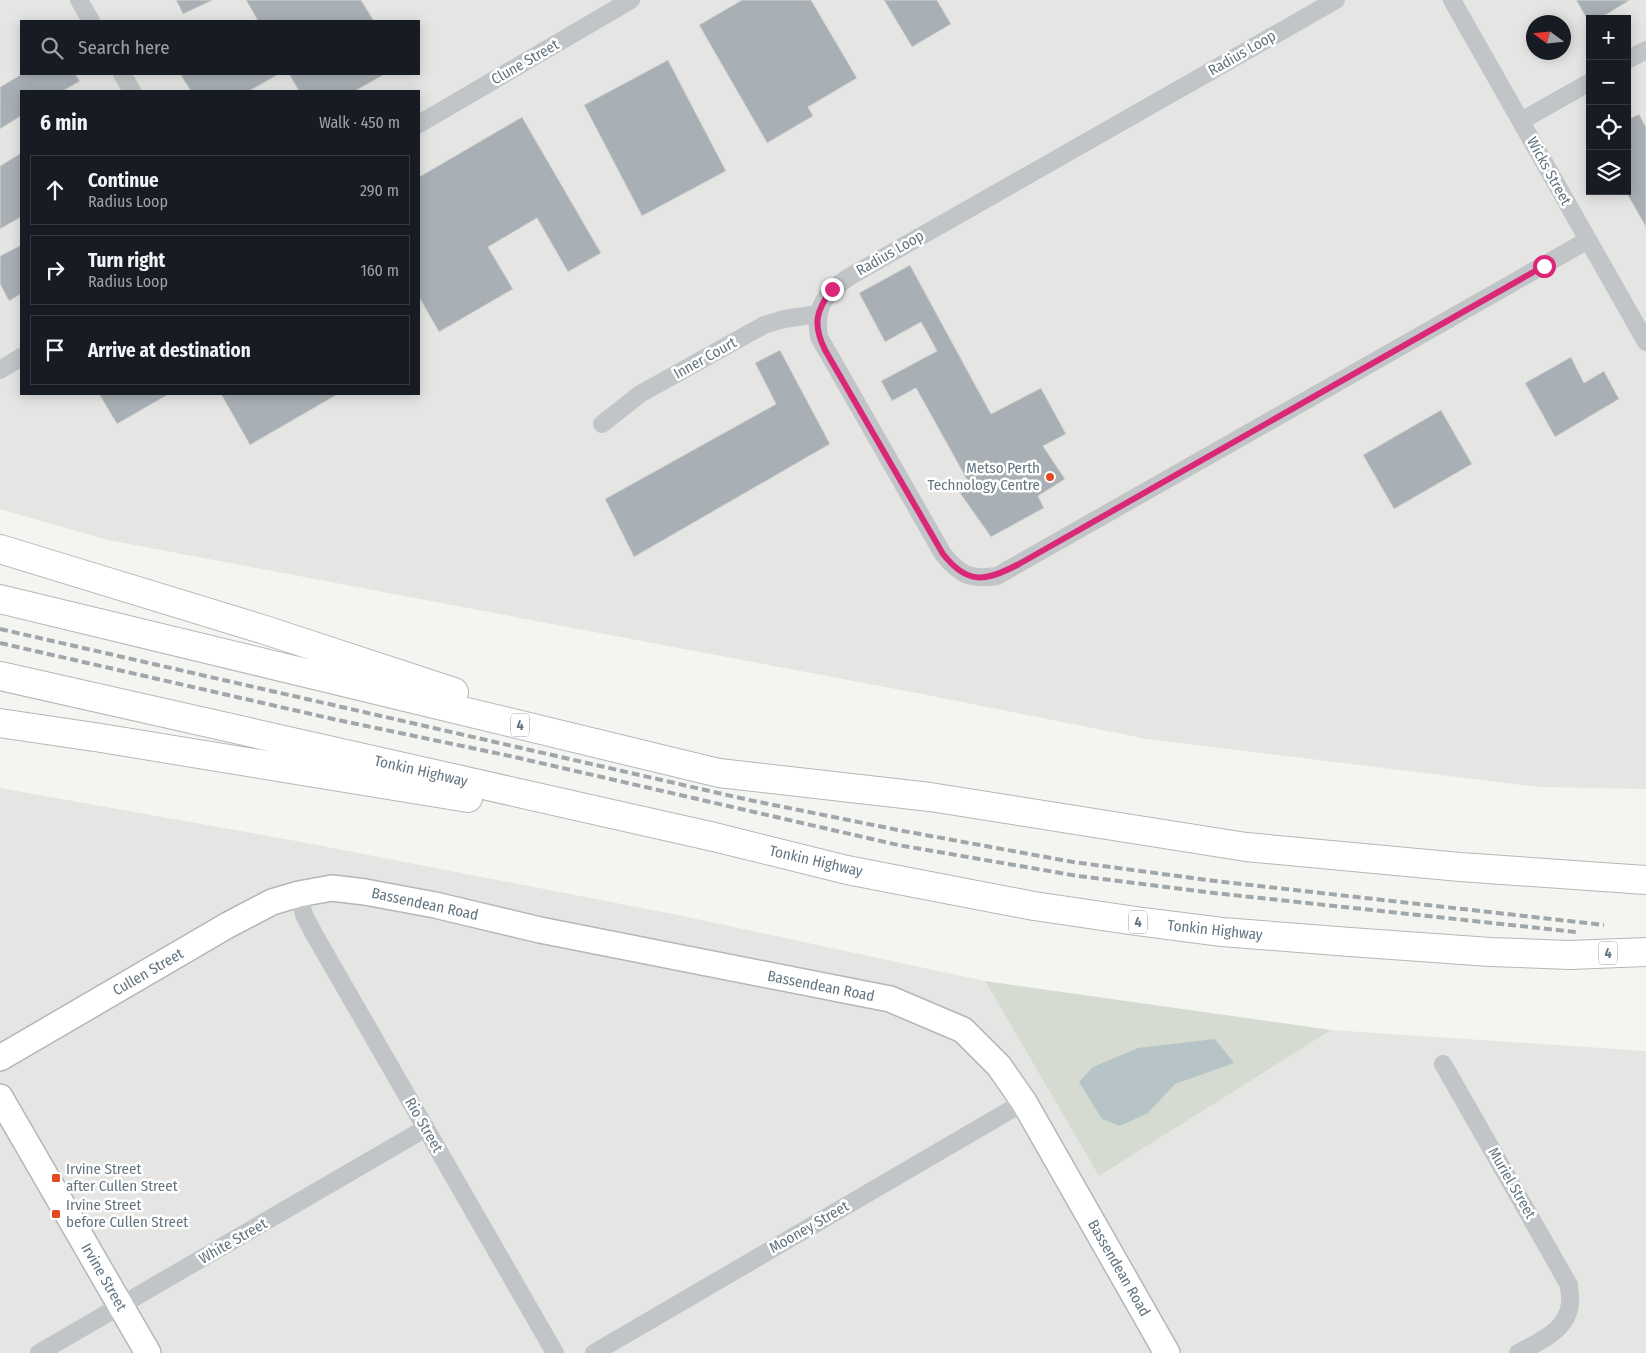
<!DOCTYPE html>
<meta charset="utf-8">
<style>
:root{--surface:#171b24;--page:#242831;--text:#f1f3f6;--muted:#9ea1a6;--line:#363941}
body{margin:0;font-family:"Fira Sans Condensed",sans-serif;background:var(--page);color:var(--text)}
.controls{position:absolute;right:15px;top:15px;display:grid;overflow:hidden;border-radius:0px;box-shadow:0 2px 12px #0003}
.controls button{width:45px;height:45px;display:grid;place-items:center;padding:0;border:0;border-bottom:1px solid var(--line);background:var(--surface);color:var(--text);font:25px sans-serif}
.compass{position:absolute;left:1526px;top:15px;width:45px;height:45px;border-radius:50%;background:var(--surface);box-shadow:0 2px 12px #0003;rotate:285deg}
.stop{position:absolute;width:15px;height:15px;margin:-11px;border:4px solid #db2777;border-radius:50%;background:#fff}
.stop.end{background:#db2777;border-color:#fff;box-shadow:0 1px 5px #0008}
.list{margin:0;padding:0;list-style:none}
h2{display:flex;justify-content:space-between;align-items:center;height:65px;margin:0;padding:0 20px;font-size:21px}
h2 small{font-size:16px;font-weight:400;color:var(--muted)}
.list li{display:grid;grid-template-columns:32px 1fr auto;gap:15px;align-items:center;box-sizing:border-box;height:70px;margin:0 10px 10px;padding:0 10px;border:1px solid var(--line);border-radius:0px}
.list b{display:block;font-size:19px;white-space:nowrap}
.list p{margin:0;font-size:16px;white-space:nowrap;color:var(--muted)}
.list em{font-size:16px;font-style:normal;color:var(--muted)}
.icon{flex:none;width:28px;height:28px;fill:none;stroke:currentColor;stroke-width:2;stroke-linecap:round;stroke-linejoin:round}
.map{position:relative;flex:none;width:1646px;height:1353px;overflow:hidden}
.search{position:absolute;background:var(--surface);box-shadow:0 2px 12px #0003;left:20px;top:20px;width:400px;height:55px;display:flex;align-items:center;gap:12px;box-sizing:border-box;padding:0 18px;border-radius:0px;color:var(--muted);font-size:19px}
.panel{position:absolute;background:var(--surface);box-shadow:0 2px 12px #0003;left:20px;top:90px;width:400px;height:305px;border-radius:0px}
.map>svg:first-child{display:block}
</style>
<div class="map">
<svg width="1646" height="1353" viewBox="0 0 1646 1353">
<rect width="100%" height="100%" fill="#f4f4f0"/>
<path fill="#e5e6e4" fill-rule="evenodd" d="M0 0H1646V789L1539 787 1147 739 917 693 108 540 0 509ZM1590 19H1627V191H1590ZM21 21H419V74H21ZM1534 22H1564V52H1534ZM21 91H419V394H21Z
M0 788 291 840 678 915 985 981 1099 1175 1331 1030 1646 1051V1353H0Z"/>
<path fill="#d5dbd1" d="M985 981 1331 1030 1099 1176Z"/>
<path fill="#b6c4c7" d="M1215 1039 1234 1063 1175 1084 1148 1113 1120 1126 1102 1119 1079 1082 1093 1067 1138 1048Z"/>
<path fill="#a9b0b5" stroke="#d5d5d3" d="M176 0H213L183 14Z
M246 0H361L374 21H258Z
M742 0H811L857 78 808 107 813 116 767 143 699 25Z
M884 0H937L951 24 912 47Z
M1576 0H1630L1599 19H1587Z
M668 60 726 171 642 216 584 105Z
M22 74H75L80 81 63 91H21V116L0 129V87Z
M180 74H279L249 91H191Z
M289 74H385L355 91H299Z
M1639 114 1646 127V227L1627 194V120Z
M522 117 601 253 568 272 537 218 488 247 513 289 439 332 419 297V177Z
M21 153V217L0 229V166Z
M21 245V294L9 301 0 284V256Z
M910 265 991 414 1041 388 1066 434 1043 446 1065 479 1038 496 1044 508 991 537 957 489 970 485 916 388 892 401 881 381 937 351 921 322 885 342 859 293Z
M780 350 830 444 634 557 605 499 776 404 755 363Z
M1571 357 1584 383 1604 371 1619 399 1555 437 1525 383Z
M99 394H169L117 424Z
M221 394H338L250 445Z
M1441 410 1472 464 1394 509 1363 455Z"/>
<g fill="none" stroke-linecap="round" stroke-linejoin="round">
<defs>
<path id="secondary" d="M0 1058 228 925 272 902 299 894 332 888 365 892 435 905 540 930 890 999 963 1030 999 1066 1024 1102 1167 1353
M0 1097 148 1353"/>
<path id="highway" d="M0 549 265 630 454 692
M0 599 719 773 930 797 1246 847 1460 867 1646 880
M0 676 714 837 847 870 1034 906 1136 921 1222 932 1350 942 1490 952 1570 955 1646 952
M0 723 101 738 468 798"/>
</defs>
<use href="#secondary" stroke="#b1b7bb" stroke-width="28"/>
<use href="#highway" stroke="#b4b7ba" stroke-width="30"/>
<path stroke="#c1c5c8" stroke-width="18" d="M79 0 91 21
M1336 0 849 277C825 292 814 309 819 337L943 554C960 575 970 580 997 576L1588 240
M1452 0 1646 342
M1627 60 1646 50
M122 74 132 91
M1521 121 1590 82
M419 124 631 0
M0 370 21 357
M602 424 640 394 764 325 784 319 818 314
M299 894 304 915 314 934 555 1353
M1443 1064 1569 1285C1569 1291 1571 1298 1570 1304 1567 1331 1538 1342 1518 1353
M39 1353 426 1128
M594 1353 1024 1102"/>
<use href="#secondary" stroke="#fff" stroke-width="25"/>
<use href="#highway" stroke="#fff" stroke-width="28"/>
<path stroke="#a0a7ab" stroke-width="4" stroke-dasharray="8 4" stroke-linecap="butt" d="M0 629 749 800 898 830 1073 862 1215 881 1604 925
M0 643 333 719 510 756 898 845 1078 876 1214 893 1576 932"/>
</g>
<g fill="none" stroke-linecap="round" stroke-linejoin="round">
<path stroke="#db2777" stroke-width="6" d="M832 289C815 312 813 325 825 350L943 554C968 586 986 581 1019 564L1544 266"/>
</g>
<g fill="#e44a21" stroke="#fff" stroke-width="2">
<circle cx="1050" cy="477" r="5"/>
<rect x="51" y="1173" width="10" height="10" rx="2.5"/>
<rect x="51" y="1209" width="10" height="10" rx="2.5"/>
</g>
<g text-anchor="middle" stroke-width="5" stroke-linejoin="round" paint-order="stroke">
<g fill="#fff" stroke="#929ea7" stroke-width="1">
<rect x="511" y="713.5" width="18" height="23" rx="4"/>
<rect x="1129" y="910.5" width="18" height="23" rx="4"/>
<rect x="1599" y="941.5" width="18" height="23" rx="4"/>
</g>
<g font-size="14" font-weight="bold" fill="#637581">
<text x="520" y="730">4</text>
<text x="1138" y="927">4</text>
<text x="1608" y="958">4</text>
</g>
<g font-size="15" fill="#637581" stroke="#fff">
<text transform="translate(1242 53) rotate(-30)" y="5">Radius Loop</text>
<text transform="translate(525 62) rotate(-30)" y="5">Clune Street</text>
<text transform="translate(1549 171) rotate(61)" y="5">Wicks Street</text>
<text transform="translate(890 253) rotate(-30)" y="5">Radius Loop</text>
<text transform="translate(705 358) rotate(-29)" y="5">Inner Court</text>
<text transform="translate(421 771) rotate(13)" y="5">Tonkin Highway</text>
<text transform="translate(816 861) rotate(13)" y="5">Tonkin Highway</text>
<text transform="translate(425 904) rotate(12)" y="5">Bassendean Road</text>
<text transform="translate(1215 930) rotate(6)" y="5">Tonkin Highway</text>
<text transform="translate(148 972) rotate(-30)" y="5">Cullen Street</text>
<text transform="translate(821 986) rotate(11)" y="5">Bassendean Road</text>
<text transform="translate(424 1125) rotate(60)" y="5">Rio Street</text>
<text transform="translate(1512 1183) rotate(60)" y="5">Muriel Street</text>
<text transform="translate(809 1227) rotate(-30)" y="5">Mooney Street</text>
<text transform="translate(233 1241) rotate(-30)" y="5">White Street</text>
<text transform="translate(1119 1268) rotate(60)" y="5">Bassendean Road</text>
<text transform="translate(104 1277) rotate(60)" y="5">Irvine Street</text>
</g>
<g font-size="15" fill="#637581" stroke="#fff" text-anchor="start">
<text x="1040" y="473" text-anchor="end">Metso Perth<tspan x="1040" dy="17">Technology Centre</tspan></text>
<text x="66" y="1174">Irvine Street<tspan x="66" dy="17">after Cullen Street</tspan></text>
<text x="66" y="1210">Irvine Street<tspan x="66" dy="17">before Cullen Street</tspan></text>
</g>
</g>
</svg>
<div class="controls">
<button>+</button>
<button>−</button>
<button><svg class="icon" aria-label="locate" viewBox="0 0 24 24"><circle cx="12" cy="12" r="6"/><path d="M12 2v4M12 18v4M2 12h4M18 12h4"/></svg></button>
<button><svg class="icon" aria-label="layers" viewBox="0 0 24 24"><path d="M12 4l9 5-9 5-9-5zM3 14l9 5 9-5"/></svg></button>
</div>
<svg class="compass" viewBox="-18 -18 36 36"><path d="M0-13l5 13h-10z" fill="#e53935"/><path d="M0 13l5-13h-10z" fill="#9ea1a6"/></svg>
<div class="stop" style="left:1544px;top:266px"></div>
<div class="stop end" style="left:832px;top:289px"></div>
<div class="search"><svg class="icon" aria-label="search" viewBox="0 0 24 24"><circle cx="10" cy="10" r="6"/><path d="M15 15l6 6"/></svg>Search here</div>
<section class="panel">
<h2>6 min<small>Walk · 450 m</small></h2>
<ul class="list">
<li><svg class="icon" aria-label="ahead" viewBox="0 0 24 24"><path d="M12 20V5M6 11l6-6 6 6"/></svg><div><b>Continue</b><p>Radius Loop</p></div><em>290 m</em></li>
<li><svg class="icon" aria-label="right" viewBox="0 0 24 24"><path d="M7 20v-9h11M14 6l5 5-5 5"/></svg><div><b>Turn right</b><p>Radius Loop</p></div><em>160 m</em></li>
<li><svg class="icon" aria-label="arrive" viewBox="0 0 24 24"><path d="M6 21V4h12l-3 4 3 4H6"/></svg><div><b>Arrive at destination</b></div></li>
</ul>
</section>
</div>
